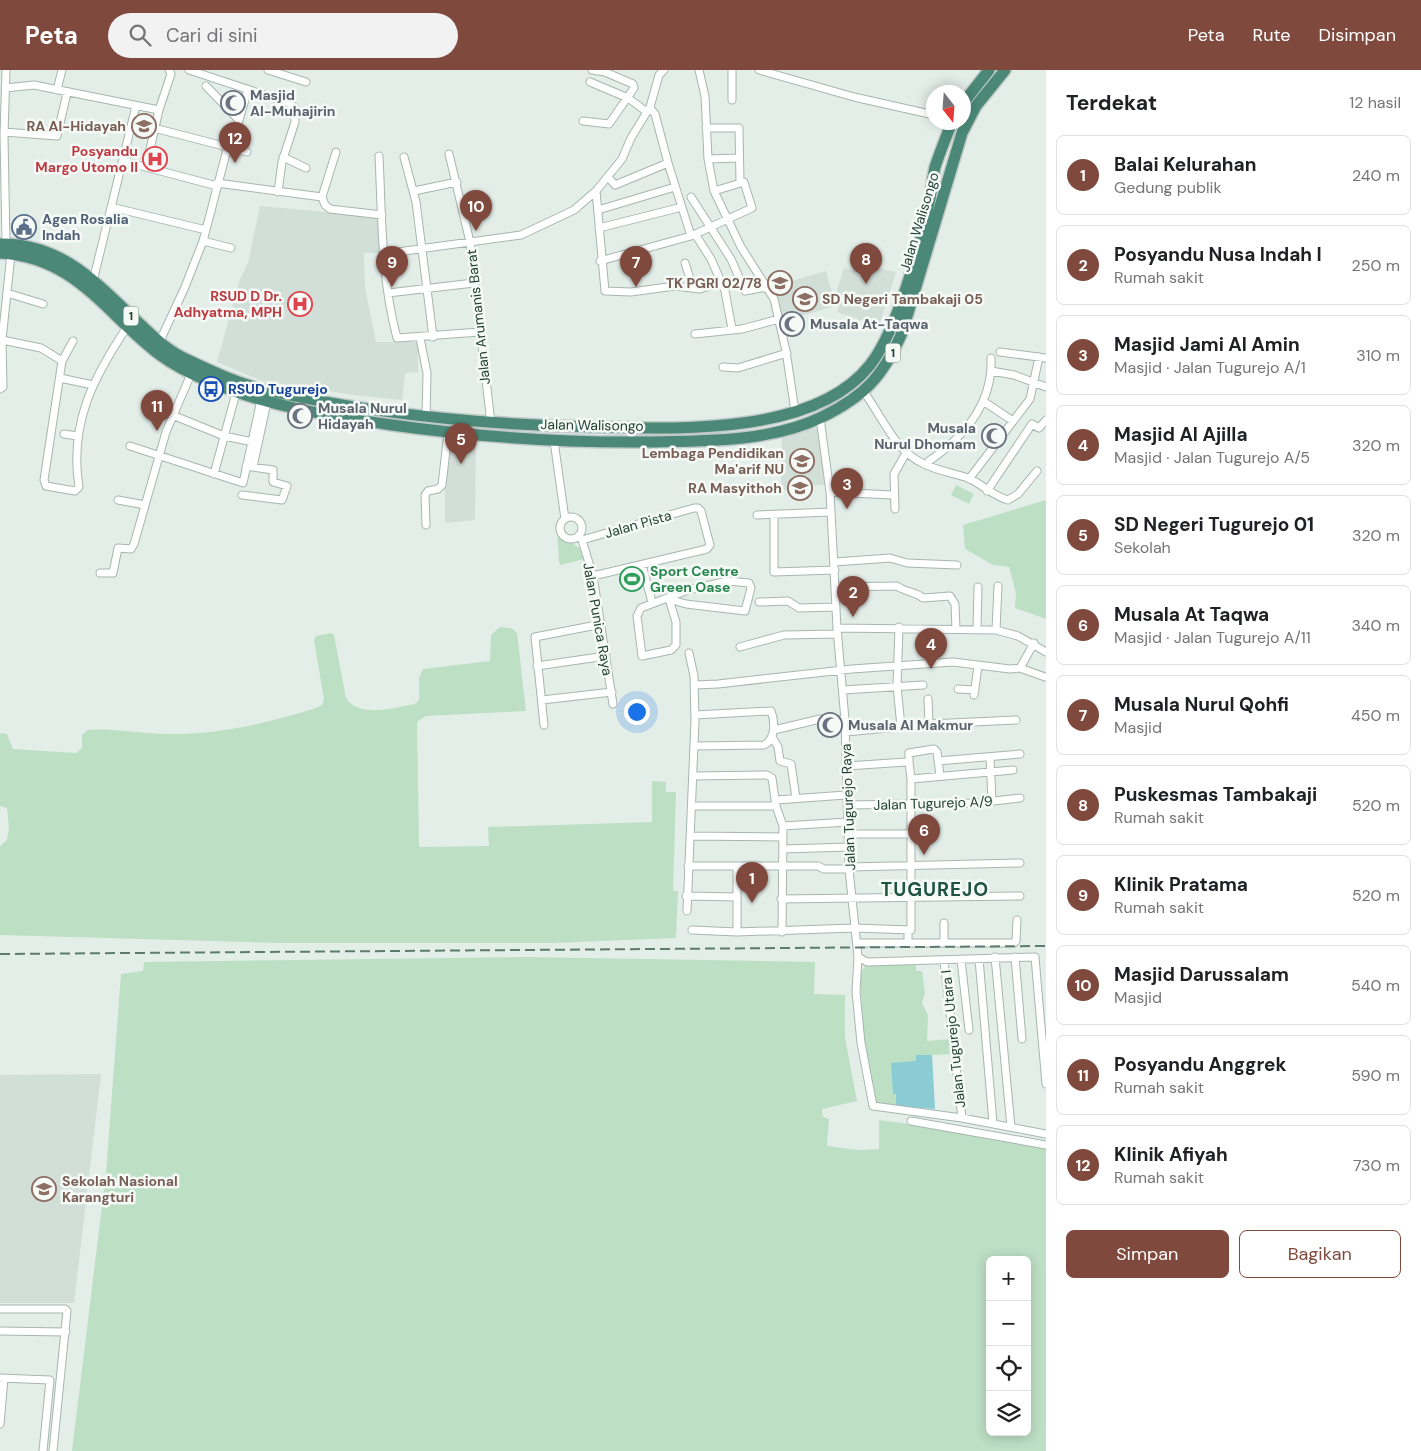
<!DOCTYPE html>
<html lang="id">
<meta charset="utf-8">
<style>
:root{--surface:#fff;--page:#f2f2f2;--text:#202124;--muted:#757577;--line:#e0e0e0;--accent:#7f493d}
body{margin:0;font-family:"DM Sans",sans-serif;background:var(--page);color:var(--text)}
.controls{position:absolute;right:15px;bottom:15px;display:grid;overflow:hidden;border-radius:8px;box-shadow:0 2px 12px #0003}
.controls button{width:45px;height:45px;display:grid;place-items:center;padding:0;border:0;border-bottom:1px solid var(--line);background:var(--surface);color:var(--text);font:25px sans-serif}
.compass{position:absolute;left:926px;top:15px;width:45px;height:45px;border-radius:50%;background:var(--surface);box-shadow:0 2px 12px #0003;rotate:163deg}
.you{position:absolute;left:636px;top:641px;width:18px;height:18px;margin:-12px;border:4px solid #fff;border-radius:50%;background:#1a73e8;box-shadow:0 0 0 8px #1a73e833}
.badge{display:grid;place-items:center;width:32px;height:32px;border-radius:50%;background:var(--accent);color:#fff;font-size:16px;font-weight:700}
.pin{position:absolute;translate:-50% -41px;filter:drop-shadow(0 1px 2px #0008)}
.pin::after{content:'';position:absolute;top:26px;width:18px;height:15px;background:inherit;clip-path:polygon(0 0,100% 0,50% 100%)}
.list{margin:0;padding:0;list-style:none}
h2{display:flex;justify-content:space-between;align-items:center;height:65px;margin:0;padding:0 20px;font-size:21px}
h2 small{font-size:16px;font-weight:400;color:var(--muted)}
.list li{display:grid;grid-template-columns:32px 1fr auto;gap:15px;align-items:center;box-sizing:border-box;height:80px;margin:0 10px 10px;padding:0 10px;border:1px solid var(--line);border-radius:8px}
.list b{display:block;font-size:19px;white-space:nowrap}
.list p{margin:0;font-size:16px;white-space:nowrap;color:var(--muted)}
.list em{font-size:16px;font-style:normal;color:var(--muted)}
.actions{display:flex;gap:10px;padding:15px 20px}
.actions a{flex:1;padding:11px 0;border:1px solid var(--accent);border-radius:8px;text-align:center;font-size:18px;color:var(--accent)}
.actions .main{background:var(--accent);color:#fff}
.icon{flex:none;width:28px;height:28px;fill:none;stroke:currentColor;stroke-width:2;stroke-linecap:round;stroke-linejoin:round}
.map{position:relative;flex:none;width:1046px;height:1381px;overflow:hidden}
header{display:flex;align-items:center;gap:30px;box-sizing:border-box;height:70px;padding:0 25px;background:var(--accent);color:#fff}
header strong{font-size:24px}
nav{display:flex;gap:28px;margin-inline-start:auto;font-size:18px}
.search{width:350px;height:45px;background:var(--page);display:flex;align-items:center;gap:12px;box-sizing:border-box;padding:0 18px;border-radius:28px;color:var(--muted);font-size:19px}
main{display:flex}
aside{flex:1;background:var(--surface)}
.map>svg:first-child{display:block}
</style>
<header>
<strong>Peta</strong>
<div class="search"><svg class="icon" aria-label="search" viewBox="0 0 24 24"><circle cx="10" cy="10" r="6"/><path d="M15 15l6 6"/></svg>Cari di sini</div>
<nav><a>Peta</a><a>Rute</a><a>Disimpan</a></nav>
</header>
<main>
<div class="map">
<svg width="1046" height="1381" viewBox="0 0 1046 1381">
<rect width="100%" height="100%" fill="#e4eee9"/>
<path fill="#d2ded8" d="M260 136 380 147 379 183H364L365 218 376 272H418V302L405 303 402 330 361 326 262 311 217 292 239 212 248 193Z
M859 194 896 202 879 256 837 242 841 228 835 226 844 198 857 201Z
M826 201 836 236 782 251 774 222 789 215 788 212Z
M818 358 826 415H794L793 420H781L782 367Z
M450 367 476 370 475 450 445 453V418Z
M101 1004 74 1233H0V1005Z"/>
<path fill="#bddfc4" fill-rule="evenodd" d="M956 415 974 424 969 434 951 425Z
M1046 430V549L1015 538 1016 523 1009 497 993 495 965 479 963 455Z
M557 456 563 467 582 480 584 489 561 495 559 492Z
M500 557 511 558 517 563 526 641 426 646 417 652 419 777 489 776 488 757 652 752V711L666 712V722H676L673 821H678L676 868 552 873H279L0 865V776L7 770 9 758 7 738 0 736V663L7 664 13 679 76 683 82 678V665L88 660C114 658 141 664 168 664 219 665 267 653 316 638L322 635 324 629 314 570 316 566 331 563 334 565 346 628C359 649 395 637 415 634L419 630V608L423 599 490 591 491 565Z
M528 887 815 892 814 924 845 925V968L857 1031 822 1039 823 1047 829 1049 827 1076 859 1080 879 1079V1050L953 1060 1046 1079V1381H72L106 1103 121 904 143 901 144 892ZM990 1190H1027V1362H990Z
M866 895H916V901H922L925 923 922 933 928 945 927 971 951 969 952 984 916 986V991L893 1024H896V1036L877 1034 875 1031 864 973 860 903Z"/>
<path fill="#8bcbd3" d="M916 985H932L935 1039 896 1036V1024H893L891 993 916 991Z"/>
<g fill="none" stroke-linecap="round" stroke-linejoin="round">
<defs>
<path id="minor" d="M189 0 289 33 294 37 295 52 282 92 278 122
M268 0 306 12
M699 0 705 26 708 89 714 121 741 177 774 229 786 281 795 341
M732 0V30
M759 0 854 27 934 45
M590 12 628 28 647 42
M206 16 239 50
M5 18 34 15 159 40
M57 20 62 0
M650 38 655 44 668 93
M583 51 609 54 634 18 633 14 605 2 592 0
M154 58 247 82
M706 58H739L740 113
M4 62 57 66 67 23
M228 76 233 71 248 19
M449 84 470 172 491 353
M379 86C382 147 381 209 397 268L480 262
M283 87 306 98
M404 87 416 132 433 267
M708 89 739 88
M123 91 217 116
M146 97 159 40 171 4 169 0
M608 107 615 115 668 93 691 166
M217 113 322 127 325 135 330 139 382 145
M414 121 457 112
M596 121 605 221 631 222 675 216 700 219 721 212
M322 127 336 82
M691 127 731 189 745 221 767 217
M111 137 206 160
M598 140 675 117
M599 158 682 137
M695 164 711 189 725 221 732 259
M203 171 231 178
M6 174 4 65 6 0
M383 184 521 165 574 140 596 121 622 89 631 68 650 37 659 5 664 0
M600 191 691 166 752 138 744 112 714 121
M685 193 693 218
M93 211 136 36
M7 223 43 234
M388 223 474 213
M695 264 742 259 779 249
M420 268 427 303 426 348
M2 270 41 278 62 291 44 410 46 416 75 421 79 417C69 354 93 308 127 257
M159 273 185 217 203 171 228 76
M1000 282 1046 288
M62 291 73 271
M723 297 738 298 787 283
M991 301 1014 305 1046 317
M60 308 93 315
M0 319 3 317 2 270 11 184
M864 322C883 348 894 380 924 394 938 401 954 403 968 408 982 414 993 426 1008 430L1018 424 1037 401
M983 331 1013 351
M155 338 224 366 258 373
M820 348 830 422 837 558 845 650 849 799 858 887 856 922 861 973 873 1036 962 1048 1046 1064
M64 364 77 366
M554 371 565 449
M130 376 243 413 261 330
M929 391C964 367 993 333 991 288
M253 397 267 332
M214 404 236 323
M969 409 1030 329 1039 287
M987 421 1032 354 1039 358 1046 350
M830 422 893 425
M242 425 282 430 287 416 273 412V400L246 396
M118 430 145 435
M895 439 894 404 906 383
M757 445 831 442
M774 445V502L835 500
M560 458a11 11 0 1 1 22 0a11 11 0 1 1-22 0Z
M426 455 425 425 428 421 438 419 442 415 448 363
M578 466 582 470 593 506 613 634
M582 470 694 438H698L701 441 710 475 707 479 593 506
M835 492 890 488 907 493 957 495
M642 495 652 532
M100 503H113L118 478 131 479 134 474 166 362 191 304
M836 517 897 516C905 522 916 522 923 528L950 526 955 534 956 559
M669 529 676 552V575L671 580 642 586 637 546 641 538 688 520 728 511 749 513 751 518 745 541 686 534 669 529
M759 532 788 531 799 538 836 537
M899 557 897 616 901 657
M837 558 996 560 1018 566 1046 582
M977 559 978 517
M996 560 998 516
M740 577 784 565 837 564
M537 596 606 586
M1020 598 1034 573
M694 615 718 614 852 599 953 592 1010 599 1020 598 1045 607
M958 619 975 620
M843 620 923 615
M974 625 978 596
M928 629 929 654
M542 630 612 622
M544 655 535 567 602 554
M774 660 820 649 845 650
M846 662 929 654 1016 650
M772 667 778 677 780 691 791 694 796 728
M694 676 764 675C776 669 775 651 771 641L695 645
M990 687 992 731
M938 691 1020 684
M847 696 906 692H909V683L934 679 937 682 940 706
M693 706 767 705 772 708 776 736 783 756 782 862
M911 709 1013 700
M776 730 846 725
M847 735 976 733 1020 728
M692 736H776
M783 756 848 752
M848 764H911
M690 766 783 767
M783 779 849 777
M688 796H818L824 799H849
M849 797 1020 793
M686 826 737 827
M781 829 1020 826
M687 841 695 651 694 606 689 583
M944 853V873
M692 860 737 862 854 858 911 860V709L909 692
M737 862V796
M857 873H908V861
M908 873H1014L1016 871 1017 850
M858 887 867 892 1035 887 1046 1014
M995 887 1011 1057
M1015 887 1022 969
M979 889 993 1053
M961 890 969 960
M944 891 962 1048
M911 1051 1046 1075
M0 1239H65L67 1241 53 1381
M0 1261 66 1262
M0 1308 50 1310 43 1381
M0 1354 4 1308"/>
<path id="trunk" d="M964 32 989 0
M0 174C63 173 98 215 141 255 156 269 169 282 188 290 213 302 239 314 266 320 376 345 486 355 599 357 678 359 815 365 870 295 898 259 919 178 929 133 932 121 932 109 935 97 940 82 946 67 952 52
M0 183C76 187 105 243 160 285 175 296 191 304 208 311 266 336 330 346 392 355 478 367 564 373 650 372 707 371 770 372 822 347 865 326 883 306 902 263L962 63 976 36 1005 0"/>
</defs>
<use href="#minor" stroke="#a6b6b0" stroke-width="9"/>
<use href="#trunk" stroke="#c1cac7" stroke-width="14"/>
<use href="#minor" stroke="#fff" stroke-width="7"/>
<use href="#trunk" stroke="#4b8877" stroke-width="11"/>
<path stroke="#5d7b72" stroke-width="2" stroke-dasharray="10 5" stroke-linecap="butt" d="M0 884 1046 876"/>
</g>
<defs>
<symbol id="mosque-ring" viewBox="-11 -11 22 22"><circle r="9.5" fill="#f5faf7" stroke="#6b7280" stroke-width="1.5"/><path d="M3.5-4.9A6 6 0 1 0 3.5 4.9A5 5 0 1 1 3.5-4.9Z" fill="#6b7280"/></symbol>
<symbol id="school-ring" viewBox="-11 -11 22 22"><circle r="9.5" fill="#f5faf7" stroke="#8d6e63" stroke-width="1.5"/><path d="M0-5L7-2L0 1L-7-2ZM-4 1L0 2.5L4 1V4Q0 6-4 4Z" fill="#8d6e63"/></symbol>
<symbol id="hospital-ring" viewBox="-11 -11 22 22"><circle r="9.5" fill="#f5faf7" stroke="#e0444e" stroke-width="1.5"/><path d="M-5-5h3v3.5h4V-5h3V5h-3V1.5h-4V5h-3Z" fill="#e0444e"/></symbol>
<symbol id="civic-ring" viewBox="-11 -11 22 22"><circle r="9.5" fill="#f5faf7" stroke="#5c6f8a" stroke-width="1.5"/><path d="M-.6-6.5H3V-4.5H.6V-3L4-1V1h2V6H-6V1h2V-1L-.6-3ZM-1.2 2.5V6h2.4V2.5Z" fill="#5c6f8a"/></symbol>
<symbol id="bus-ring" viewBox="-11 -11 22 22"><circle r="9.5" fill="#f5faf7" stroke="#1a4fb4" stroke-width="1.5"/><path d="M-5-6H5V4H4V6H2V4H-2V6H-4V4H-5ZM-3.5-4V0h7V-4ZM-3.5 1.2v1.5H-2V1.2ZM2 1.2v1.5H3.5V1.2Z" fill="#1a4fb4"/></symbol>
<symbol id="stadium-ring" viewBox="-11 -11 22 22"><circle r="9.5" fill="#f5faf7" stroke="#2e9e5b" stroke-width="1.5"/><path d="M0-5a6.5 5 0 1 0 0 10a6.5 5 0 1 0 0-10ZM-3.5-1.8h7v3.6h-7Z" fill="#2e9e5b"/></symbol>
</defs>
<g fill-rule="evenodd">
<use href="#mosque-ring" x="219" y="19" width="28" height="28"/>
<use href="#school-ring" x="130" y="42" width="28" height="28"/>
<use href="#hospital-ring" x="141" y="75" width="28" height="28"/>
<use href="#civic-ring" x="10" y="143" width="28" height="28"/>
<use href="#school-ring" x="766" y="199" width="28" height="28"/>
<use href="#school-ring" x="791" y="215" width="28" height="28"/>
<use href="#hospital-ring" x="286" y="220" width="28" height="28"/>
<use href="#mosque-ring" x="778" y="240" width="28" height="28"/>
<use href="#bus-ring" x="197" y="305" width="28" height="28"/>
<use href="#mosque-ring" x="286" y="332" width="28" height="28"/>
<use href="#mosque-ring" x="980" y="352" width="28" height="28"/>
<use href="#school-ring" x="788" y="377" width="28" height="28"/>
<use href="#school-ring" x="786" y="404" width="28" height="28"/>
<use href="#stadium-ring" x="618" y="495" width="28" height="28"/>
<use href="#mosque-ring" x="816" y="641" width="28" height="28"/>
<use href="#school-ring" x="30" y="1105" width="28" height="28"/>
</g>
<g text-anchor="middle" stroke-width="5" stroke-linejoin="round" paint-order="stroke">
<g fill="#f5faf7" stroke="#627871" stroke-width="1">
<rect x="123.5" y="236.5" width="15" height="19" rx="4"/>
<rect x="885.5" y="273.5" width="15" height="19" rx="4"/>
</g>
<g font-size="12" font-weight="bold" fill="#234037">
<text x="131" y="250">1</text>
<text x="893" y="287">1</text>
</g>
<g font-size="14" font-weight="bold" fill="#5b616d" stroke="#f5faf7" text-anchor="start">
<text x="250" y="30">Masjid<tspan x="250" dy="16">Al-Muhajirin</tspan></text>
<text x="810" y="259">Musala At-Taqwa</text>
<text x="318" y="343">Musala Nurul<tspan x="318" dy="16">Hidayah</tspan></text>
<text x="976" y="363" text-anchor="end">Musala<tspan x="976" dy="16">Nurul Dhomam</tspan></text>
<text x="848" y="660">Musala Al Makmur</text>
</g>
<g font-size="14" font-weight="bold" fill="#785e54" stroke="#f5faf7" text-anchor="end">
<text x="126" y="61">RA Al-Hidayah</text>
<text x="762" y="218">TK PGRI 02/78</text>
<text x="822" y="234" text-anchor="start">SD Negeri Tambakaji 05</text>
<text x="784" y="388">Lembaga Pendidikan<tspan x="784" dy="16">Ma'arif NU</tspan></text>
<text x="782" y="423">RA Masyithoh</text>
<text x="62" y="1116" text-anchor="start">Sekolah Nasional<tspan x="62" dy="16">Karangturi</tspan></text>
</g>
<g font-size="14" font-weight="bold" fill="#be3a42" stroke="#f5faf7" text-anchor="end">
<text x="138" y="86">Posyandu<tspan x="138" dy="16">Margo Utomo II</tspan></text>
<text x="282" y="231">RSUD D Dr.<tspan x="282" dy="16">Adhyatma, MPH</tspan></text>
</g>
<g font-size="14" font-weight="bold" fill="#4e5e75" stroke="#f5faf7" text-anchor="start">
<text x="42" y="154">Agen Rosalia<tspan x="42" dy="16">Indah</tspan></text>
</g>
<g font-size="14" fill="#234037" stroke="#f5faf7">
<text transform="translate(919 152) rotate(-73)" y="5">Jalan Walisongo</text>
<text transform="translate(478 247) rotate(-96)" y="5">Jalan Arumanis Barat</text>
<text transform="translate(592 355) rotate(1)" y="5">Jalan Walisongo</text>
<text transform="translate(638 454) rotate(-16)" y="5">Jalan Pista</text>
<text transform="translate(598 549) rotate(80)" y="5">Jalan Punica Raya</text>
<text transform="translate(933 733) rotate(-2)" y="5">Jalan Tugurejo A/9</text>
<text transform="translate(848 737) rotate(-92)" y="5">Jalan Tugurejo Raya</text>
<text transform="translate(953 969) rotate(-96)" y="5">Jalan Tugurejo Utara I</text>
</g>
<g font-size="14" font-weight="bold" fill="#164399" stroke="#f5faf7" text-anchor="start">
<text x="228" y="324">RSUD Tugurejo</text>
</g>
<g font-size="14" font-weight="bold" fill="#27864d" stroke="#f5faf7" text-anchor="start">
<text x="650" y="506">Sport Centre<tspan x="650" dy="16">Green Oase</tspan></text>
</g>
<g font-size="19" font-weight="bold" letter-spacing="1" fill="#1e5243" stroke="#f5faf7">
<text x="935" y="826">TUGUREJO</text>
</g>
</g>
</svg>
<div class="controls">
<button>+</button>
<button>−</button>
<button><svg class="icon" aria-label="locate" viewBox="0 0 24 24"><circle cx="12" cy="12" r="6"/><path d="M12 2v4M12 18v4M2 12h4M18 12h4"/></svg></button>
<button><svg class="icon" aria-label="layers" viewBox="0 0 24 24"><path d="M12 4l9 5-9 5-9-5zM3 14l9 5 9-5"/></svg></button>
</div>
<svg class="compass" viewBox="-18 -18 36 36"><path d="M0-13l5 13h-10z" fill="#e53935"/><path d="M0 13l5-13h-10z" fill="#757577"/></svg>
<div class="you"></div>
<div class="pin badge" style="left:752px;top:833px">1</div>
<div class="pin badge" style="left:853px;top:547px">2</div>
<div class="pin badge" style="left:847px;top:439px">3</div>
<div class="pin badge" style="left:931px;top:599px">4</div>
<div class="pin badge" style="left:461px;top:394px">5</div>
<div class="pin badge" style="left:924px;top:785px">6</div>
<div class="pin badge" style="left:636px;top:217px">7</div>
<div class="pin badge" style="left:866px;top:214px">8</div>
<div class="pin badge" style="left:392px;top:217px">9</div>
<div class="pin badge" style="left:476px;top:161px">10</div>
<div class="pin badge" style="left:157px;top:361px">11</div>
<div class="pin badge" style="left:235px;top:93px">12</div>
</div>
<aside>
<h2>Terdekat<small>12 hasil</small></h2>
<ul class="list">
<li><span class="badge">1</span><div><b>Balai Kelurahan</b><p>Gedung publik</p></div><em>240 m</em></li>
<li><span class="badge">2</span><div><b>Posyandu Nusa Indah I</b><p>Rumah sakit</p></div><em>250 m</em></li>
<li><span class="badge">3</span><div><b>Masjid Jami Al Amin</b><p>Masjid · Jalan Tugurejo A/1</p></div><em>310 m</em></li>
<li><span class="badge">4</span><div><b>Masjid Al Ajilla</b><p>Masjid · Jalan Tugurejo A/5</p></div><em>320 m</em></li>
<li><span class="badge">5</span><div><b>SD Negeri Tugurejo 01</b><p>Sekolah</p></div><em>320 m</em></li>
<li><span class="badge">6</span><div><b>Musala At Taqwa</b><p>Masjid · Jalan Tugurejo A/11</p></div><em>340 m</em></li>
<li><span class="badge">7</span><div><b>Musala Nurul Qohfi</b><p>Masjid</p></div><em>450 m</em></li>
<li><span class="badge">8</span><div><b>Puskesmas Tambakaji</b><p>Rumah sakit</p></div><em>520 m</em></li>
<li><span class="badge">9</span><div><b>Klinik Pratama</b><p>Rumah sakit</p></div><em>520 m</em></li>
<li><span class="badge">10</span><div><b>Masjid Darussalam</b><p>Masjid</p></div><em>540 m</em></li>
<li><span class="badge">11</span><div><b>Posyandu Anggrek</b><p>Rumah sakit</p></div><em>590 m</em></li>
<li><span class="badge">12</span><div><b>Klinik Afiyah</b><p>Rumah sakit</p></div><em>730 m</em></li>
</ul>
<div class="actions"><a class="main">Simpan</a><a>Bagikan</a></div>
</aside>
</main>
